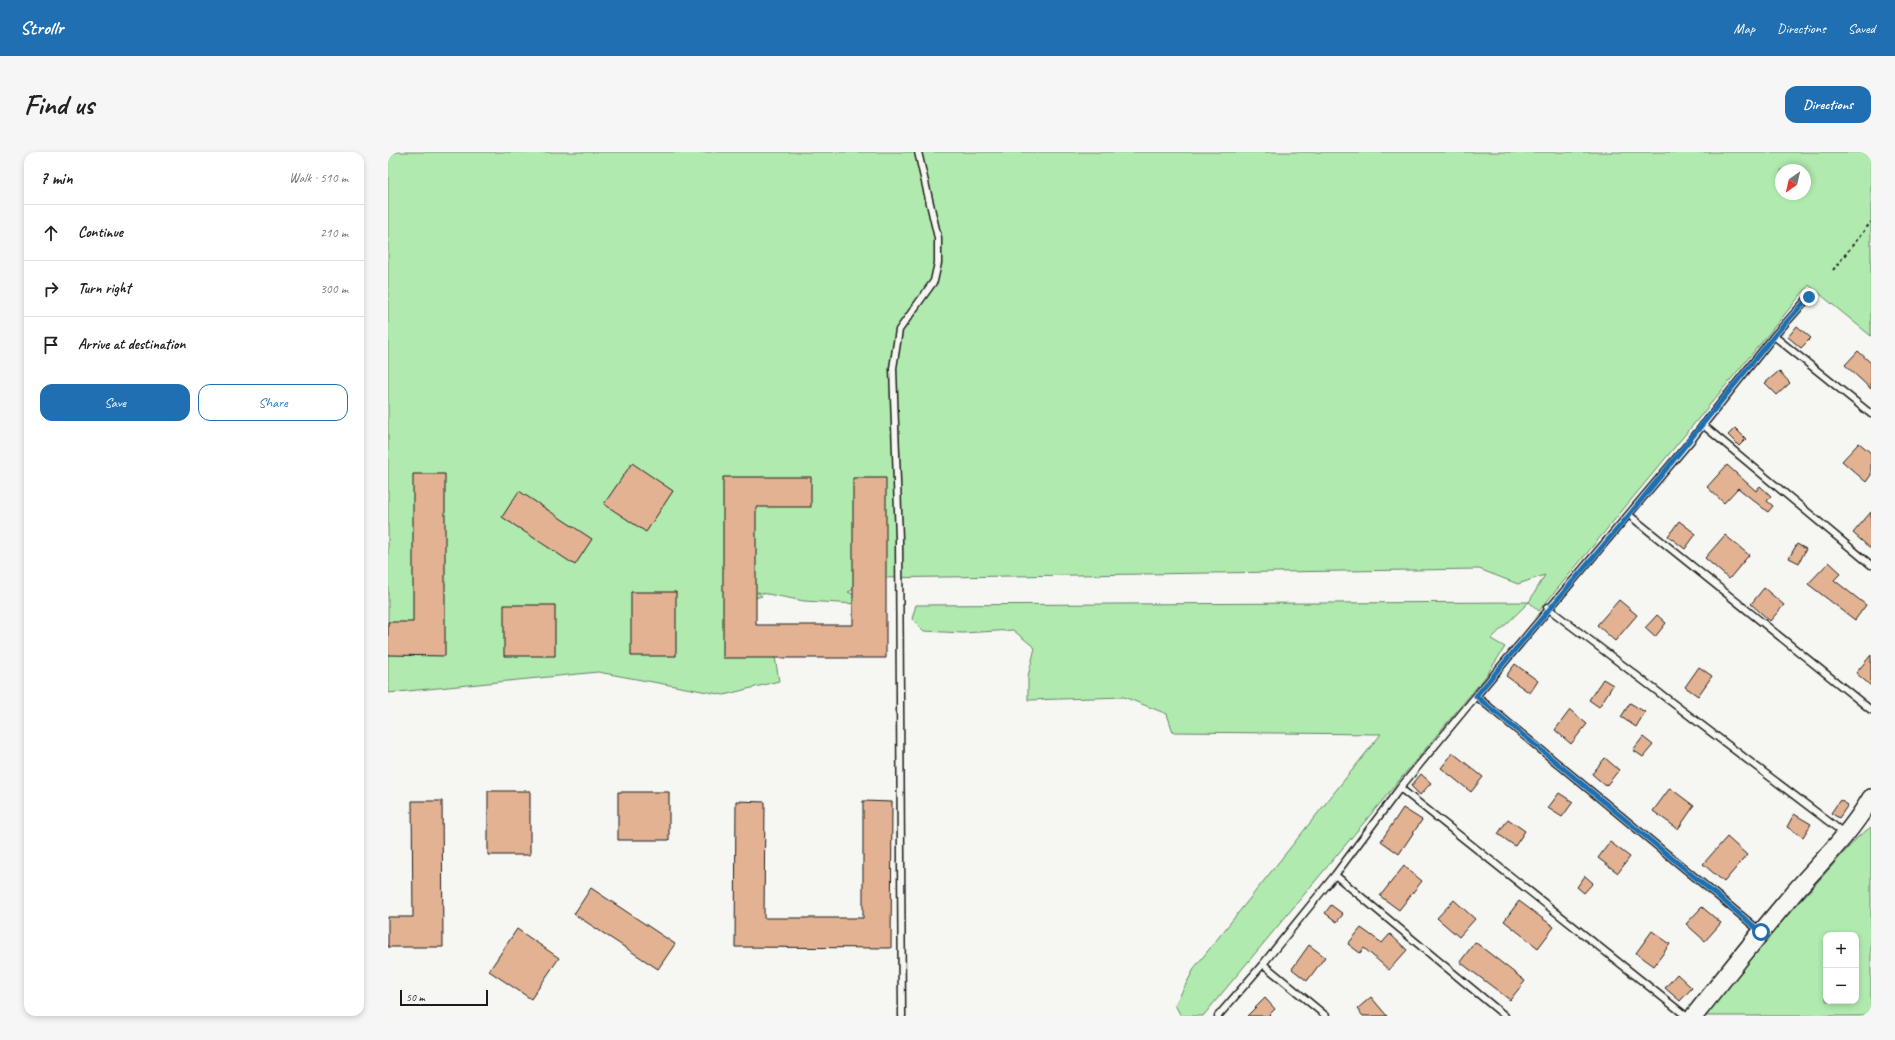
<!DOCTYPE html>
<meta charset="utf-8">
<style>
:root{--surface:#fff;--page:#f6f6f6;--text:#222;--muted:#767676;--line:#e0e0e0;--accent:#1f6fb2}
body{margin:0;font-family:Caveat,sans-serif;background:var(--page);color:var(--text)}
.controls{position:absolute;right:12px;bottom:12px;display:grid;overflow:hidden;border-radius:8px;box-shadow:0 2px 6px #0003}
.controls button{width:36px;height:36px;display:grid;place-items:center;padding:0;border:0;border-bottom:1px solid var(--line);background:var(--surface);color:var(--text);font:20px sans-serif}
.compass{position:absolute;left:1387px;top:12px;width:36px;height:36px;border-radius:50%;background:var(--surface);box-shadow:0 2px 6px #0003;rotate:214deg}
.scale{position:absolute;left:12px;bottom:10px;width:88px;box-sizing:border-box;padding-left:4px;border:2px solid #1c1c1c;border-top:0;font-size:11px;line-height:14px;white-space:nowrap;color:#1c1c1c;-webkit-text-stroke:3px #f6f6f2;paint-order:stroke}
.stop{position:absolute;width:12px;height:12px;margin:-9px;border:3px solid #1f6fb2;border-radius:50%;background:#fff}
.stop.end{background:#1f6fb2;border-color:#fff;box-shadow:0 1px 4px #0008}
.list{margin:0;padding:0;list-style:none}
h2{display:flex;justify-content:space-between;align-items:center;height:52px;margin:0;padding:0 16px;font-size:17px}
h2 small{font-size:13px;font-weight:400;color:var(--muted)}
.list li{display:grid;grid-template-columns:26px 1fr auto;gap:12px;align-items:center;box-sizing:border-box;height:56px;padding:0 16px;border-top:1px solid var(--line)}
.list b{display:block;font-size:15px;white-space:nowrap}
.list em{font-size:13px;font-style:normal;color:var(--muted)}
.actions{display:flex;gap:8px;padding:12px 16px}
.actions a{flex:1;padding:9px 0;border:1px solid var(--accent);border-radius:12px;text-align:center;font-size:14px;color:var(--accent)}
.actions .main{background:var(--accent);color:#fff}
.icon{flex:none;width:22px;height:22px;fill:none;stroke:currentColor;stroke-width:2;stroke-linecap:round;stroke-linejoin:round}
.map{position:relative;flex:none;width:1483px;height:864px;overflow:hidden;border-radius:12px}
header{display:flex;align-items:center;gap:24px;box-sizing:border-box;height:56px;padding:0 20px;background:var(--accent);color:#fff}
header strong{font-size:19px}
nav{display:flex;gap:22px;margin-inline-start:auto;font-size:14px}
.intro{display:flex;align-items:center;justify-content:space-between;box-sizing:border-box;height:96px;padding:0 24px}
h1{margin:0;font-size:28px}
.button{padding:10px 18px;border-radius:12px;background:var(--accent);color:#fff;font-size:14px;font-weight:700}
main{display:flex;gap:24px;padding:0 24px}
aside{flex:1;background:var(--surface);border-radius:12px;box-shadow:0 2px 6px #0003}
.map>svg:first-child{display:block}
</style>
<header>
<strong>Strollr</strong>
<nav><a>Map</a><a>Directions</a><a>Saved</a></nav>
</header>
<div class="intro"><h1>Find us</h1><a class="button">Directions</a></div>
<main>
<aside>
<h2>7 min<small>Walk · 510 m</small></h2>
<ul class="list">
<li><svg class="icon" aria-label="ahead" viewBox="0 0 24 24"><path d="M12 20V5M6 11l6-6 6 6"/></svg><div><b>Continue</b></div><em>210 m</em></li>
<li><svg class="icon" aria-label="right" viewBox="0 0 24 24"><path d="M7 20v-9h11M14 6l5 5-5 5"/></svg><div><b>Turn right</b></div><em>300 m</em></li>
<li><svg class="icon" aria-label="arrive" viewBox="0 0 24 24"><path d="M6 21V4h12l-3 4 3 4H6"/></svg><div><b>Arrive at destination</b></div></li>
</ul>
<div class="actions"><a class="main">Save</a><a>Share</a></div>
</aside>
<div class="map">
<svg width="1483" height="864" viewBox="0 0 1483 864">
<rect width="100%" height="100%" fill="#f6f6f2"/>
<filter id="ink" filterUnits="userSpaceOnUse"><feTurbulence type="fractalNoise" baseFrequency=".025" numOctaves="2"/><feDisplacementMap in="SourceGraphic" scale="8" xChannelSelector="R" yChannelSelector="G"/><feConvolveMatrix kernelMatrix="1 2 1 2 8 2 1 2 1" color-interpolation-filters="sRGB"/></filter>
<g filter="url(#ink)">
<path fill="#b0eaaf" stroke="#668366" fill-rule="evenodd" d="M0 0H1483V184L1421 133 1151 459 1141 450 1103 487 1117 495 1098 524 815 864H793L787 853 807 815 993 582 785 580 779 562 736 545 640 548V524L647 496 625 478 575 481 536 479 524 467 528 453 1141 450 1157 423 1130 432 1091 417 489 426 460 440 487 453 416 449 369 440 374 444 357 449 339 476 385 493 391 529 336 543 210 520 0 541ZM1393 18H1417V42H1393Z
M1483 675V864H1317L1370 796 1470 685ZM1438 783H1468V849H1438Z"/>
<path fill="#e2b293" stroke="#1c1c1c" d="M1409 174 1423 186 1413 196 1400 185Z
M1470 199 1483 211V237L1457 213Z
M1391 219 1402 231 1389 243 1377 231Z
M1347 276 1358 287 1351 294 1340 283Z
M1471 291 1483 301V323L1478 330 1454 309Z
M244 311 285 339 258 380 216 352Z
M1339 313 1368 339 1372 334 1383 344 1379 349 1385 354 1380 360 1350 336 1336 351 1319 335Z
M25 322H57V504L0 503V470H25Z
M335 325H423V355H368V473H465V326H498V506H335Z
M131 339 204 387 187 413 114 365Z
M1483 360V397L1465 381Z
M1291 369 1308 382 1297 397 1280 384Z
M1337 383 1361 403 1341 427 1317 406Z
M1409 392 1418 397 1411 411 1401 406Z
M1441 410 1453 421 1446 428 1478 453 1467 468 1420 432Z
M1376 436 1396 453 1382 469 1363 452Z
M243 440H288V504H243Z
M1231 448 1249 463 1227 489 1209 473Z
M116 453H167V504H116Z
M1269 463 1278 471 1267 485 1257 476Z
M1483 503V534L1468 521Z
M1127 512 1150 529 1142 541 1118 524Z
M1311 515 1324 524 1310 544 1297 535Z
M1215 527 1225 533 1211 555 1201 548Z
M1242 551 1257 560 1248 575 1233 565Z
M1182 558 1199 572 1183 592 1167 578Z
M1255 585 1265 593 1255 605 1245 598Z
M1065 601 1095 625 1083 640 1053 616Z
M1217 606 1231 618 1218 634 1204 622Z
M1033 622 1043 631 1032 643 1023 634Z
M1282 636 1306 654 1290 677 1265 659Z
M100 639H142V703H100Z
M230 640H281V688H230Z
M1171 641 1185 650 1174 665 1160 656Z
M1452 648 1460 653 1451 666 1443 661Z
M24 649H54L55 795H0V765H25Z
M348 649 377 650 376 766H475V649L504 650 503 796 347 795Z
M1015 656 1034 668 1011 702 993 689Z
M1406 662 1423 672 1415 685 1399 675Z
M1120 667 1137 679 1127 694 1110 682Z
M1339 685 1359 703 1336 730 1315 712Z
M1222 690 1242 705 1230 721 1210 706Z
M1016 714 1034 729 1011 758 992 744Z
M1197 724 1205 731 1196 741 1189 735Z
M203 736 287 792 270 817 186 762Z
M1066 748 1087 767 1071 785 1049 766Z
M1131 749 1166 775 1150 796 1116 769Z
M943 753 955 762 949 770 937 761Z
M1314 755 1333 771 1317 789 1298 772Z
M973 776 994 791 1002 782 1019 798 1001 818 976 796 972 801 960 792Z
M129 777 171 806 143 847 101 819Z
M1264 779 1282 792 1266 814 1248 801Z
M1087 790 1137 829 1122 848 1072 810Z
M921 793 937 805 919 829 904 817Z
M1289 822 1304 836 1292 849 1277 836Z
M983 845 999 864H975L969 857Z
M877 846 887 857 880 864H859Z"/>
<g fill="none" stroke-linecap="round" stroke-linejoin="round">
<defs>
<path id="lane" d="M1421 145 1386 184 1305 286 1161 457 1457 682
M1386 184 1483 262
M1315 273 1483 413
M1241 363 1483 558
M1159 455 1161 457 1088 544 1372 779
M1012 636 1088 544
M875 812 947 723
M514 864 511 387 505 216 511 178 546 129 550 111V86L530 0
M830 864 875 812 938 864
M1117 864 947 723 1012 636 1298 864"/>
<path id="secondary" d="M1306 864C1340 821 1374 778 1410 736 1435 708 1464 679 1483 646"/>
</defs>
<use href="#lane" stroke="#1c1c1c" stroke-width="9"/>
<use href="#secondary" stroke="#1c1c1c" stroke-width="20"/>
<path stroke="#1c1c1c" stroke-width="2" stroke-dasharray="3 3" stroke-linecap="butt" d="M1445 118 1483 70"/>
<use href="#lane" stroke="#f6f6f2" stroke-width="6"/>
<use href="#secondary" stroke="#f6f6f2" stroke-width="17"/>
</g>
</g>
<g fill="none" stroke-linecap="round" stroke-linejoin="round" filter="url(#ink)">
<path stroke="#1f6fb2" stroke-width="5" d="M1373 780 1088 544 1241 363 1386 184 1421 145"/>
</g>
</svg>
<div class="controls">
<button>+</button>
<button>−</button>
</div>
<svg class="compass" viewBox="-18 -18 36 36"><path d="M0-13l5 13h-10z" fill="#e53935"/><path d="M0 13l5-13h-10z" fill="#767676"/></svg>
<div class="scale">50 m</div>
<div class="stop" style="left:1373px;top:780px"></div>
<div class="stop end" style="left:1421px;top:145px"></div>
</div>
</main>
